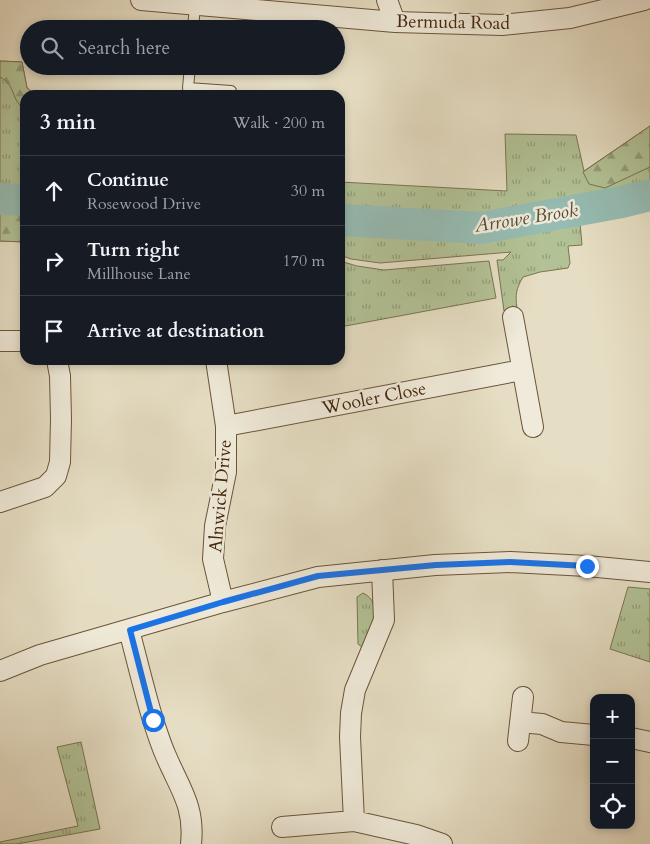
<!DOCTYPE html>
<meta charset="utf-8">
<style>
:root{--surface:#171b24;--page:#242831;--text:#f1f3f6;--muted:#9ea1a6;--line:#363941}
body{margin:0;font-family:Cardo,serif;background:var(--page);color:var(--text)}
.controls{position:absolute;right:15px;bottom:15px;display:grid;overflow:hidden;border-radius:10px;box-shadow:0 2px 8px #0003}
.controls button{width:45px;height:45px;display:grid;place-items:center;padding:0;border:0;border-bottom:1px solid var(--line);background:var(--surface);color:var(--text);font:25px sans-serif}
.stop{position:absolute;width:15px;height:15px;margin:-11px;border:4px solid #1a73e8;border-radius:50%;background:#fff}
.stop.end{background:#1a73e8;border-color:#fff;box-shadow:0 1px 5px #0008}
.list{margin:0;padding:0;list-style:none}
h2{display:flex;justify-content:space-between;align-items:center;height:65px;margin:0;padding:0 20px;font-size:21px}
h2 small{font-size:16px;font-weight:400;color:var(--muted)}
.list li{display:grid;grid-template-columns:32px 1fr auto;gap:15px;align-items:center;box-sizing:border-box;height:70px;padding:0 20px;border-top:1px solid var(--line)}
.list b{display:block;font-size:19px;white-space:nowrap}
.list p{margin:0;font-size:16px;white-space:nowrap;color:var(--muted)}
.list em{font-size:16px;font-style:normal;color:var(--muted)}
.icon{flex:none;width:28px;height:28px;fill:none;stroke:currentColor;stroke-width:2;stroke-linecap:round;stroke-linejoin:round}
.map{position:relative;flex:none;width:650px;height:844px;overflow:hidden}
.search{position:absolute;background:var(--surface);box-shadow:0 2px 8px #0003;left:20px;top:20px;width:325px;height:55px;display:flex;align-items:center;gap:12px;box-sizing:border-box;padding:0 18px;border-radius:28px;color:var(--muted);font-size:19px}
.panel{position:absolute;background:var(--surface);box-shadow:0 2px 8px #0003;left:20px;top:90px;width:325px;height:275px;border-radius:15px}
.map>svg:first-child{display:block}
</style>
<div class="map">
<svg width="650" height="844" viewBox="0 0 650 844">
<defs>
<pattern id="grass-tufts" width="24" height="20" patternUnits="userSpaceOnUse" patternTransform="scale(1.25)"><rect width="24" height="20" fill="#b2c296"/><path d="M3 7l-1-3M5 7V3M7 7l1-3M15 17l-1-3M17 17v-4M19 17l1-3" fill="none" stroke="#929d79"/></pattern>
<pattern id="forest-firs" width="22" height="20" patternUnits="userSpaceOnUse" patternTransform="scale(1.25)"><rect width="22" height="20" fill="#b2c296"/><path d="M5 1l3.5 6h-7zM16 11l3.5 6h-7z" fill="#929d79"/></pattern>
</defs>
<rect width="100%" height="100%" fill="#e6dec4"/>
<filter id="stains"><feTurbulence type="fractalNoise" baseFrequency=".004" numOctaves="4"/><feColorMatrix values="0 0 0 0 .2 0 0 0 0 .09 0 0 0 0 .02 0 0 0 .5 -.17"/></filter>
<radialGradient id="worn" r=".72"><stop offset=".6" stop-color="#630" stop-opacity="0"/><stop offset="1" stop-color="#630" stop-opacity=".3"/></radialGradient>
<path fill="url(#grass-tufts)" stroke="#7a7451" d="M0 61 22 62 27 88 36 95H25V242L0 241Z
M650 126V209L580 223 582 245 568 246 570 263 568 268 540 272 523 277C516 289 515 295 517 308L504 311 497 260H503L511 252 380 263 351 259 340 255V182L507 191 505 134 576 135 584 171Z
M340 261 357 266 384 270 489 261 496 298 340 327Z
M628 587 650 589V662L610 649Z
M363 593C385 603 369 632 362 647L358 644 357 597Z
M81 742 100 829 17 844H0V842L78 826 57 747Z"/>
<path fill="url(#forest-firs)" stroke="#7a7451" d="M0 61 22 62 27 88 36 95H25V109C10 100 17 86 0 77Z
M650 126V167L605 188 589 184 583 172Z
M0 207 25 217V242L0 241Z"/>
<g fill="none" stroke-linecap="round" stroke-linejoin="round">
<path stroke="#96bcb3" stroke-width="32" d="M0 199 25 200
M340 220 481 228 622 202 650 195"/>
<defs>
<path id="lane" d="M193 29 195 5
M190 66 188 88 231 91"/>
<path id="street" d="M141 0 395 22 502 25 570 18 644 0
M387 0 395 22
M513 317 533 427
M0 341H25
M216 360 226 426V472L215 526 213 559 223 602
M226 426 522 370
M0 502 45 487 56 476 60 462 61 419 60 376 57 360
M129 630C137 660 144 690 153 720 157 732 161 745 166 756 180 789 195 806 191 844
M0 671 40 655 223 602 318 577 435 565 511 562 587 566 650 572
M520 722 542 724 561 732 594 735
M631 738 650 742
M518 741 523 697
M354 821 350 737 351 713 355 690 384 620 382 570
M282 827 354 821 416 835 442 844"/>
</defs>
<use href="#lane" stroke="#6c543a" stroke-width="12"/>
<use href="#street" stroke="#6c543a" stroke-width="22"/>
<use href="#lane" stroke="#efead9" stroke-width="10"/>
<use href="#street" stroke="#efead9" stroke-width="20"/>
</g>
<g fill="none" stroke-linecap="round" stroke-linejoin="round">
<path stroke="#1a73e8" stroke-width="6" d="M153 720 130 630 223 602 318 576 436 565 510 562 587 566"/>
</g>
<g text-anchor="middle" stroke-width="5" stroke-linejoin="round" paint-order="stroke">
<g font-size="18" fill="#43260c" stroke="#efead9">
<text transform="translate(453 22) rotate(1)" y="6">Bermuda Road</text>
<text transform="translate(374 398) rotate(-11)" y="6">Wooler Close</text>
<text transform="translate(220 496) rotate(-85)" y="6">Alnwick Drive</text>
</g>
<g font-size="19" font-style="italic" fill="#584c36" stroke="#efead9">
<text transform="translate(526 217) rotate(-9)" y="7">Arrowe Brook</text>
</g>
</g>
<rect width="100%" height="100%" filter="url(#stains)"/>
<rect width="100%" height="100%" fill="url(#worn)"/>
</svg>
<div class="controls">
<button>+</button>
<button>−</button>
<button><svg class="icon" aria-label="locate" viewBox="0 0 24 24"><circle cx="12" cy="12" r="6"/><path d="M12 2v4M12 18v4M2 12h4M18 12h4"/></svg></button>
</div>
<div class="stop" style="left:153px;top:720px"></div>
<div class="stop end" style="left:587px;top:566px"></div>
<div class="search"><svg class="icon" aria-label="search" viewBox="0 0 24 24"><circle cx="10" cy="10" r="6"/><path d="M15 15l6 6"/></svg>Search here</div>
<section class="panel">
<h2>3 min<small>Walk · 200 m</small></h2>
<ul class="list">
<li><svg class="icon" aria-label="ahead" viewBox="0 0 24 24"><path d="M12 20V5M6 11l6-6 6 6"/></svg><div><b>Continue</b><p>Rosewood Drive</p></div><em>30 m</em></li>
<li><svg class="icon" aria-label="right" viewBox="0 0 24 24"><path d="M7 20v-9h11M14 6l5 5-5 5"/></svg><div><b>Turn right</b><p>Millhouse Lane</p></div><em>170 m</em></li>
<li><svg class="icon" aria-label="arrive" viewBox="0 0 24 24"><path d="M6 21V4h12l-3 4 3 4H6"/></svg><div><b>Arrive at destination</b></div></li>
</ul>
</section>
</div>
